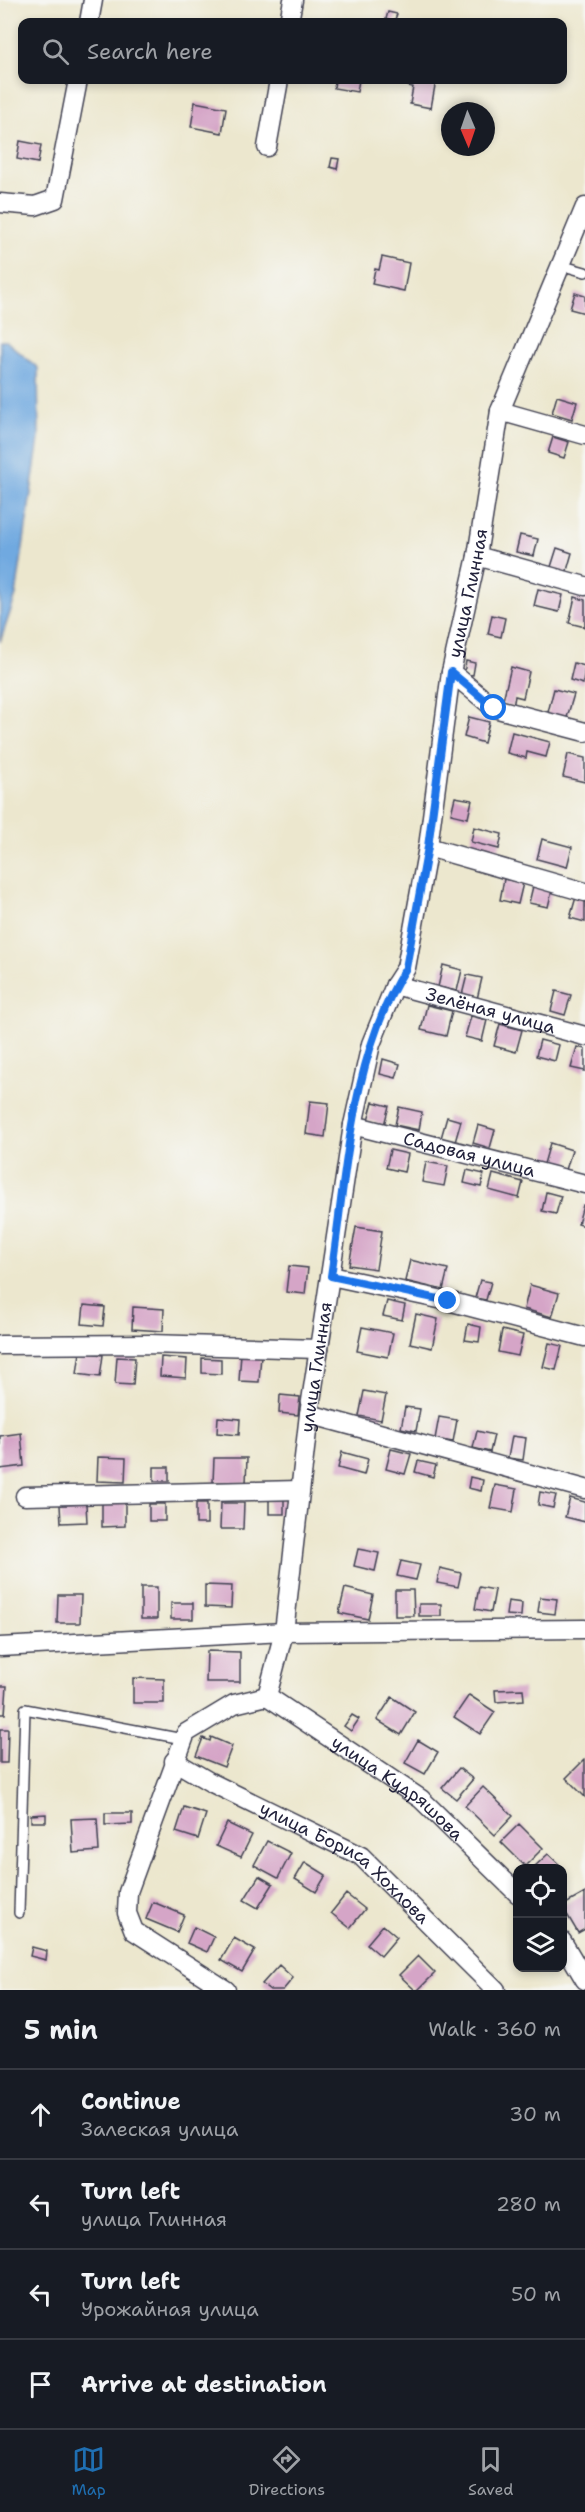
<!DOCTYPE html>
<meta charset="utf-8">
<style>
:root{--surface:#171b24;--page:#20242c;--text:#f1f3f6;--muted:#9ea1a6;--line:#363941;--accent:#1f6fb2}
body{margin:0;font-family:"Shantell Sans",sans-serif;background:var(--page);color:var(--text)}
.controls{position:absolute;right:18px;bottom:18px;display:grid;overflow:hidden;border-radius:12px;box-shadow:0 3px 9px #0003}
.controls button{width:54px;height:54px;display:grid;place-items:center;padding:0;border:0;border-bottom:2px solid var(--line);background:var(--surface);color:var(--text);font:30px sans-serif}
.compass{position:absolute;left:441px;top:102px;width:54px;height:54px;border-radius:50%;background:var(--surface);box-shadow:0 3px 9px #0003;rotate:178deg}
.stop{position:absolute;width:18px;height:18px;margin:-14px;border:4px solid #1a73e8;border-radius:50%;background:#fff}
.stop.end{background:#1a73e8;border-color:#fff;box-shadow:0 2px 6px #0008}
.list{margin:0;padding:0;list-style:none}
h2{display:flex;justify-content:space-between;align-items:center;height:78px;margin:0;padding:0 24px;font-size:26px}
h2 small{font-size:20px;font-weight:400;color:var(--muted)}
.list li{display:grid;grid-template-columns:39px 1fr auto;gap:18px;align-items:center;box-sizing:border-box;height:90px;padding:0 24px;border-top:2px solid var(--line)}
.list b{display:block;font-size:22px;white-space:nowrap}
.list p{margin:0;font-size:20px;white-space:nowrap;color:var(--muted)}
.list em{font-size:20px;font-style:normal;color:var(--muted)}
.icon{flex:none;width:33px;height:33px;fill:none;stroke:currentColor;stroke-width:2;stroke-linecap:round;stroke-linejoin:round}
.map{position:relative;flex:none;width:585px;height:1990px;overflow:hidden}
.search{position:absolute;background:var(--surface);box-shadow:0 3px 9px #0003;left:18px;right:18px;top:18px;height:66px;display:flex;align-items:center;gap:15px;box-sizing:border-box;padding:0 21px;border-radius:12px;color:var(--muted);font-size:22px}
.sheet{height:438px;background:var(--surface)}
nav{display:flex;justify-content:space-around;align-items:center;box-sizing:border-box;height:84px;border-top:2px solid var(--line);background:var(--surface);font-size:16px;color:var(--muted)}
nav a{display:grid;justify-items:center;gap:3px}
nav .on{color:var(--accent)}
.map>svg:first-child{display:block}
</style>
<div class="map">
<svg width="585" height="1990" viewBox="0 0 585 1990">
<rect width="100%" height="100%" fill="#f6f6f2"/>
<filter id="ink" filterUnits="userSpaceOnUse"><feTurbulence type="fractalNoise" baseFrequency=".0167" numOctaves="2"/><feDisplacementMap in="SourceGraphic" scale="12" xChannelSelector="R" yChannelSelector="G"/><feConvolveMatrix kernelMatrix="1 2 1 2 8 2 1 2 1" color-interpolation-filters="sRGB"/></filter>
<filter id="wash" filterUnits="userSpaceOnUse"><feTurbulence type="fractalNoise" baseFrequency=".008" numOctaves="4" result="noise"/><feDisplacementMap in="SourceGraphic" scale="24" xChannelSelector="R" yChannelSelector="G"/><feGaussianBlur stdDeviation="1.35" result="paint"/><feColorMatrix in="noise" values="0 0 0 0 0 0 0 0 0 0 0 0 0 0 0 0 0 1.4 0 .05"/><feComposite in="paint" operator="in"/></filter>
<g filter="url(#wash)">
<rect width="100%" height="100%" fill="#ece7ce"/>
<path fill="#70a9e0" stroke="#49668e" stroke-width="1.5" d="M0 341H6L38 368 39 438 16 595 0 642Z"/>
<g id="blocks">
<path fill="#d5a5c7" d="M388 12 397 14 394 22 386 19Z
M335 80H359L357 92 334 88Z
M409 80H436L431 108 410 104 413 87 408 86Z
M195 102 226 108 222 133 191 127Z
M20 141 41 145 38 163 17 159Z
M332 158 339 159 337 169 330 167Z
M382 257 409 263 404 291 372 284 375 269 379 270Z
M575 293 585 296V313L570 309Z
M557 396 577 402 572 419 552 413Z
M553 437 569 442 564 458 548 453Z
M520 535 538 539 534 556 516 552Z
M557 548 572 553 566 574 550 570Z
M538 589 563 595 559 612 534 606Z
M575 597 585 600V627L569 623Z
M492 615 505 618 501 637 488 634Z
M466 661 475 663 473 675 464 674Z
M574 663 585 666 583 684 570 680Z
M511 667 529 672 523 698 515 696 513 707 502 704Z
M554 689 574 694 566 721 547 716Z
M469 717 489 722 484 743 464 737Z
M512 732 550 742 546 757 527 752 526 758 507 753Z
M568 754 585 758V782L563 777Z
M455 797 472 800 468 818 451 814Z
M474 827 502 834 499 849 471 842Z
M542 839 572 847 567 867 537 859Z
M504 879 523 883 518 904 500 900Z
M534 882 553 886 548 907 529 903Z
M576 897 585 899V922L570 918Z
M443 965 462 970 457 991 438 987Z
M467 975 482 978 477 999 462 995Z
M556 991 571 995 565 1015 551 1011Z
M427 1005 452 1011 446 1036 421 1030Z
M471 1016 487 1020 482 1041 465 1037Z
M500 1024 522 1030 516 1052 494 1046Z
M540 1040 559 1045 555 1061 536 1056Z
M577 1047 585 1049V1071L571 1068Z
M383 1059 400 1064 396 1078 380 1074Z
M310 1101 329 1103 325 1137 306 1134Z
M373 1102 389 1106 384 1125 368 1120Z
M399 1107 422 1112 419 1130 395 1125Z
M447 1117 461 1121 455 1142 441 1138Z
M478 1125 495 1130 490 1148 473 1143Z
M550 1143 572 1150 566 1170 544 1164Z
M390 1150 408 1154 404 1172 386 1168Z
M426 1162 448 1166 444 1186 422 1182Z
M467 1170 484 1174 481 1187 464 1183Z
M493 1174 523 1182 519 1198 489 1190Z
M546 1192 561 1196 556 1214 542 1211Z
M583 1205 585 1206V1226L578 1224Z
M356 1227 382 1231 376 1269 349 1265Z
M410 1260 448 1269 443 1290 405 1281Z
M289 1266 308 1268 305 1294 286 1292Z
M480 1280 491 1282 486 1300 475 1298Z
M530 1285 559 1293 552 1317 524 1309Z
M387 1301 405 1305 402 1320 383 1316Z
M84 1305 105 1307 103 1326 82 1324Z
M133 1307 164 1309 163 1331 132 1329Z
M416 1314 438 1319 432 1348 410 1343Z
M468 1324 481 1327 479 1342 465 1340Z
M362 1327 393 1333 388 1357 357 1351Z
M502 1330 523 1335 518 1356 498 1352Z
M549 1343 562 1346 556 1370 543 1367Z
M80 1352 103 1355 100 1377 77 1374Z
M241 1354 261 1355 259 1382 239 1381Z
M117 1357 135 1358 133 1385 115 1384Z
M161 1357 187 1359 186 1378 160 1376Z
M202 1358 221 1359V1374L202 1373Z
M364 1391 386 1395 381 1420 359 1416Z
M280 1395 300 1397 298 1415 279 1413Z
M405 1407 420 1409 416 1431 401 1428Z
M218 1417 240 1419 239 1435 217 1433Z
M439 1417 457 1420 453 1442 435 1439Z
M477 1431 494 1435 490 1452 473 1448Z
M21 1433 24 1466 0 1469V1436Z
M512 1436 526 1438 523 1460 508 1458Z
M391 1449 411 1454 405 1474 386 1469Z
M342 1452 368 1459 364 1475 338 1468Z
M98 1457 126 1458 125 1482 97 1481Z
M214 1458H247L246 1483 213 1482Z
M418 1461 436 1465 433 1477 415 1472Z
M154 1467H169V1481H154Z
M470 1477 483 1480 481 1491 468 1488Z
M495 1485 517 1489 513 1512 490 1508Z
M540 1492 556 1495 553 1508 538 1505Z
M570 1498 585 1502V1522L565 1517Z
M269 1499H284V1514H269Z
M125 1502V1526L102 1527V1503Z
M196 1503H207V1524H196Z
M221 1503H244L243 1529H220Z
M86 1504 87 1522 61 1523 60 1505Z
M149 1504H165V1521H149Z
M358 1549 379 1553 375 1571 354 1566Z
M401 1561 420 1565 416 1580 397 1576Z
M440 1568 461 1573 458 1587 437 1583Z
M205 1585 232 1586 231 1608 205 1607Z
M141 1587H157V1619H141Z
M479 1587 495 1590 491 1612 475 1609Z
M345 1588 373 1595 368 1619 339 1613Z
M395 1590H413L414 1616H395Z
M58 1595H81L80 1623H57Z
M540 1597 557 1599 555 1614 538 1612Z
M508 1601 522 1603 521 1616 506 1615Z
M171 1603H193V1619H171Z
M419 1604H441V1616H419Z
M207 1651 240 1652V1682H206Z
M133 1678 164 1679V1703H133Z
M0 1686H7L5 1714H0Z
M523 1689 524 1700 496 1702 495 1690Z
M469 1695 495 1712 480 1734 454 1717Z
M392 1697 415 1712 401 1735 377 1720Z
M352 1715 359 1719 351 1731 344 1726Z
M0 1729H8L7 1763H0Z
M211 1737 232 1746 224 1767 196 1756 203 1738 210 1741Z
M418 1740 438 1752 425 1774 405 1763Z
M585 1759V1797L566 1778Z
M459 1768 473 1779 456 1799 442 1788Z
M483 1787 513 1816 495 1835 465 1806Z
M184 1807 206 1814 198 1839 176 1832Z
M105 1813H132V1824L105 1825Z
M46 1814V1822H31V1815Z
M97 1818 99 1851 73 1853 71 1819Z
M227 1823 252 1835 241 1857 216 1846Z
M519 1824 543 1848 525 1866 501 1842Z
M267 1841 291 1853 278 1878 254 1865Z
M548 1854 563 1868H533Z
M305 1862 326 1875 316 1892 295 1879Z
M259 1876 273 1884 258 1908 244 1900Z
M585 1893V1929L578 1933 562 1906Z
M346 1894 365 1909 350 1928 331 1913Z
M153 1902 184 1915 177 1932 146 1919Z
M383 1925 397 1937 381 1956 367 1944Z
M194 1927 214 1937 207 1952 187 1943Z
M234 1938 255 1950 242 1972 221 1960Z
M32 1947 47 1951 46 1960 30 1956Z
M418 1956 435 1973 418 1990H415L399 1975Z
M279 1965 293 1978 283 1990H270L262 1984Z"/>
</g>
</g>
<g filter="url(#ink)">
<use href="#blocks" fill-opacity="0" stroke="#404051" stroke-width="1.5"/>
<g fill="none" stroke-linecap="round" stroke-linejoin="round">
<defs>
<path id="lane" d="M560 265 585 272
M19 1913 25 1709 183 1739"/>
<g id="street">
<path d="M89 22 93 0"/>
<path d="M289 22 293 0"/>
<path d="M267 147 279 80"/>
<path d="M0 203 35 206 55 199 78 80"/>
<path d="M500 411 585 435"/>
<path d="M477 556 585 586"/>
<path d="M451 672 494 708 585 732"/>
<path d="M428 847 585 892"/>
<path id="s1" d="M395 985 585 1036"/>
<path id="s2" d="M353 1125 585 1184"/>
<path d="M331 1276 448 1301 585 1337"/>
<path d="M0 1345 149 1344 319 1349"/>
<path d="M309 1414 585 1489"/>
<path d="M25 1496 299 1490"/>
<path d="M0 1647 284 1632 585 1629"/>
<path id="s3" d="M267 1696 284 1632 309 1414 353 1125 371 1044 395 985 406 968 428 847 451 672 477 556 500 411 585 207"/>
<path id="s4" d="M267 1696 421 1799 518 1894"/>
<path id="s5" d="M174 1761 210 1782 361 1856 496 1990"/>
<path d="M562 1941 585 1980"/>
<path d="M226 1990 134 1931 127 1913 128 1892 186 1733 234 1704 267 1696"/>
</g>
</defs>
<use href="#lane" stroke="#404051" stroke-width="12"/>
<use href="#street" stroke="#404051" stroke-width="21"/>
<use href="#lane" stroke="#fff" stroke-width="9"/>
<use href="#street" stroke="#fff" stroke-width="18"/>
</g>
</g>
<g fill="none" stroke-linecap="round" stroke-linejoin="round" filter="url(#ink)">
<path stroke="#1a73e8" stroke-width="8" d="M448 1301 331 1276C346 1176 351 1055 406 968L428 847 451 672 494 708"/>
</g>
<g text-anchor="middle" stroke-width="4.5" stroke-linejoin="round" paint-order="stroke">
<g font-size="18" fill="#22223b" stroke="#f6f6f2">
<text dy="6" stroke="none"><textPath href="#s3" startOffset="1125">улица Глинная</textPath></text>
<text dy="6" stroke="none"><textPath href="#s1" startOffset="99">Зелёная улица</textPath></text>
<text dy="6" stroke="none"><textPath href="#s2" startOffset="120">Садовая улица</textPath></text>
<text dy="6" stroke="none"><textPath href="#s3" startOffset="333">улица Глинная</textPath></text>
<text dy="6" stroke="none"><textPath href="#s4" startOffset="160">улица Кудряшова</textPath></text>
<text dy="6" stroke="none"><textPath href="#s5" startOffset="200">улица Бориса Хохлова</textPath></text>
</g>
</g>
</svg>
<div class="controls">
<button><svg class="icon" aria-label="locate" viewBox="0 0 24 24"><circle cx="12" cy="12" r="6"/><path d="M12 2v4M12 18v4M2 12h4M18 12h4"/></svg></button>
<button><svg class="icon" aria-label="layers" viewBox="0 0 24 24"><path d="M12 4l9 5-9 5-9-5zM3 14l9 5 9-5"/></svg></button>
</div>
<svg class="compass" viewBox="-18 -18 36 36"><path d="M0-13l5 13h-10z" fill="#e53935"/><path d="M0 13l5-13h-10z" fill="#9ea1a6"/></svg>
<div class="stop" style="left:494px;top:708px"></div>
<div class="stop end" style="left:448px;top:1301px"></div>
<div class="search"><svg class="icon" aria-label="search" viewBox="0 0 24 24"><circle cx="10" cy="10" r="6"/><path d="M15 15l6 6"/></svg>Search here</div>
</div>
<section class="sheet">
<h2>5 min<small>Walk · 360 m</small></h2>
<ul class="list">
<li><svg class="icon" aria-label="ahead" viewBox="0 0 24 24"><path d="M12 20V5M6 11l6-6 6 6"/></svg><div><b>Continue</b><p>Залеская улица</p></div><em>30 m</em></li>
<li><svg class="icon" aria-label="left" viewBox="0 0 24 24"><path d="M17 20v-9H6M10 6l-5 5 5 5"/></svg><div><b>Turn left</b><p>улица Глинная</p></div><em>280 m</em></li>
<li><svg class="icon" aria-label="left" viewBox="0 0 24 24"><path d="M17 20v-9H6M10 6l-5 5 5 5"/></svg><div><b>Turn left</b><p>Урожайная улица</p></div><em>50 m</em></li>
<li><svg class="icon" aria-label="arrive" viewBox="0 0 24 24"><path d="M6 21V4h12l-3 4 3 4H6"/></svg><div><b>Arrive at destination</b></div></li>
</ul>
</section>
<nav>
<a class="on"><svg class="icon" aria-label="map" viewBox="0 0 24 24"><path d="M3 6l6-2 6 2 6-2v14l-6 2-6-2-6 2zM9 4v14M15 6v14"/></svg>Map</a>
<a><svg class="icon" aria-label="directions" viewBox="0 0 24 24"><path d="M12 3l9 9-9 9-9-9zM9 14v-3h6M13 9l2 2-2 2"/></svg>Directions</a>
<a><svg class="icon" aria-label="saved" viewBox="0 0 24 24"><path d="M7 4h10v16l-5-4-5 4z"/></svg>Saved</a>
</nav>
